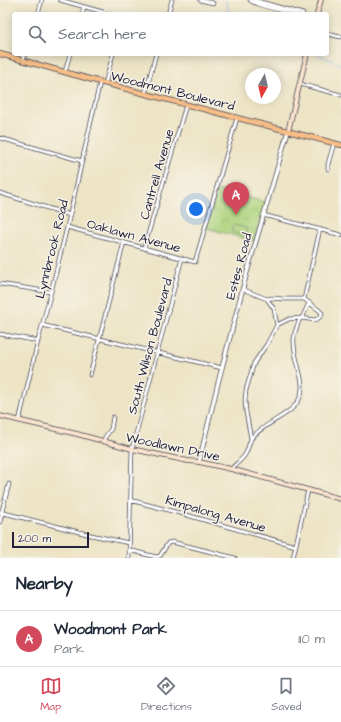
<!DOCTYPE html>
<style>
:root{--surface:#fff;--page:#f2f2f3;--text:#1f2937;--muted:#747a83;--line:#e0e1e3;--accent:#d1495b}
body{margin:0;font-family:"Architects Daughter",sans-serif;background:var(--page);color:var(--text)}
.compass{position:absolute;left:245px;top:68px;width:36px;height:36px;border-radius:50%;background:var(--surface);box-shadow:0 2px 10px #0003;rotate:188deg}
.scale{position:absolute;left:12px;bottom:10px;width:77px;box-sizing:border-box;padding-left:4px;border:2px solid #22223b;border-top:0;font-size:11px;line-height:14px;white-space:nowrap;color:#22223b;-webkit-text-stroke:3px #f7f3e8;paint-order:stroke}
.you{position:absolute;left:196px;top:209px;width:14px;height:14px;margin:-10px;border:3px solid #fff;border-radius:50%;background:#1a73e8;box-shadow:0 0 0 6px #1a73e833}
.badge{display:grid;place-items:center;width:26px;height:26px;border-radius:50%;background:var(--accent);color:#fff;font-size:13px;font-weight:700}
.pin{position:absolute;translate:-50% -33px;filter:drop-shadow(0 1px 2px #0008)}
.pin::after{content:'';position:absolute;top:21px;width:14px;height:12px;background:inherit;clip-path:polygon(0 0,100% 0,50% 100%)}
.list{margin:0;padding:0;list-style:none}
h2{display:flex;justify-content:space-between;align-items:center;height:52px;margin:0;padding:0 16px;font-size:17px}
h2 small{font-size:13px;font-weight:400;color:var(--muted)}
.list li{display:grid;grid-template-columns:26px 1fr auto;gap:12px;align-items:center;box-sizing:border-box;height:56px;padding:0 16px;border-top:1px solid var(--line)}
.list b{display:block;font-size:15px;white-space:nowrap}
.list p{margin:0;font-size:13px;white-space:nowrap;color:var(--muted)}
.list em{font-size:13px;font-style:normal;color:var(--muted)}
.icon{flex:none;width:22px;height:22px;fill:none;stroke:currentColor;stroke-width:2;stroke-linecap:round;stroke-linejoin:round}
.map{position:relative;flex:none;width:341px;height:558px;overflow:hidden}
.search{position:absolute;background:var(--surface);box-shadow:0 2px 10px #0003;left:12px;right:12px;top:12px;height:44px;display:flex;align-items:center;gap:10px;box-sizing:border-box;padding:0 14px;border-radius:4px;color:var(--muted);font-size:15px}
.sheet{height:108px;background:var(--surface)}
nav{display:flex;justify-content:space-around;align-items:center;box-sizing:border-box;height:56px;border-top:1px solid var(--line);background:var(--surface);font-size:11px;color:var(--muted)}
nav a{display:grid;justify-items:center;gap:2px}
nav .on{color:var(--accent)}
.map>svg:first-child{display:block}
</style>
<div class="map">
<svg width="341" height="558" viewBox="0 0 341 558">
<defs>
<pattern id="park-crowns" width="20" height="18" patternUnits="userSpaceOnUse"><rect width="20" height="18" fill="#aed47e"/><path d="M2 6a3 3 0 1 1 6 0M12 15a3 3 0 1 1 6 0" fill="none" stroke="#95b66e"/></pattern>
</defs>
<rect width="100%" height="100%" fill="#f7f3e8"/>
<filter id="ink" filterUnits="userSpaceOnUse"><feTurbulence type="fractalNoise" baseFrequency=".025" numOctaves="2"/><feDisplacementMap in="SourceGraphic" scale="8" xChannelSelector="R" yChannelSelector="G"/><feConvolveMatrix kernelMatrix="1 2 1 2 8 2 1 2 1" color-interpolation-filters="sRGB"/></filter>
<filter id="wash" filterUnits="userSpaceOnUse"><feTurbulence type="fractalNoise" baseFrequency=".012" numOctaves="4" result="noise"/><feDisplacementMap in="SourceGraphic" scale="16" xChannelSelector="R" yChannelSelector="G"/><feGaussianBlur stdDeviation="0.9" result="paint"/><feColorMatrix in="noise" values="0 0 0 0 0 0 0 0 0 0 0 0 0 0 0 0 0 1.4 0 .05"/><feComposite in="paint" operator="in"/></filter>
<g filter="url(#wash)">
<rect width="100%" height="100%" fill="#ede4c5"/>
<path fill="url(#park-crowns)" stroke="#687b5c" d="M217 190 266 202 254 241 206 228Z"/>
<path fill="#aed47e" stroke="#687b5c" d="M233 225 247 228 245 235 232 232Z"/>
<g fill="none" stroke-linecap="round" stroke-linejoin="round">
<path stroke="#6aacdf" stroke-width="1" d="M225 0 227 3 229 14
M318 54 341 65"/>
</g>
</g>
<g filter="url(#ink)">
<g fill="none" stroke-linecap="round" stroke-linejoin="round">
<defs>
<path id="minor" d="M60 0 110 14
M200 0 213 3
M250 0C258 7 285 11 296 14
M254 0 303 14
M38 14 42 0
M82 14 84 7
M168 14 172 0
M327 34 341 37
M23 61 25 54
M65 72 70 54
M105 84 113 54
M300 84 341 95
M145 94 156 54
M0 138 82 161
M328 169V164L334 143
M0 193 70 215
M263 215 341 235
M67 227 195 262 237 118
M144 248 186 105
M0 284 51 292
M242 289 267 299 274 309 277 325 267 344 254 363 246 390 245 400 246 412 251 439
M267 299 271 298 283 299H304
M304 299 320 229
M302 318 309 303
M42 325 222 368
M277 325 289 319 300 318 316 320 321 316 322 313 319 310 304 299
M0 334 38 341
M90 375 124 242
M19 421 38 341 51 292 67 227 100 82
M104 441 105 437 111 429 113 417
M231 469C236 464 243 459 246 453 248 449 249 443 251 439 265 419 304 415 302 385 301 370 293 355 294 339 294 332 298 325 300 318
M130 500 183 514 296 546
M0 512 91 535 129 543
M0 522 2 513V511L9 484
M129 550 156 557 160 556 168 543 172 542 235 558
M129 558 132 449 182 258
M293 558 308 490"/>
<path id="tertiary" d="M199 462 218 383 246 276 288 131"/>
<path id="secondary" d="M317 14 321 0
M288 131 307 54
M0 416 77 434 132 449 188 461 199 462 231 469 341 499"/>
<path id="primary" d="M0 54 100 82 341 145"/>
</defs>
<use href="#minor" stroke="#403f50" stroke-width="4.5"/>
<use href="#tertiary" stroke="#403f50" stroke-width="5"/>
<use href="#secondary" stroke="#403f50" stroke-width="5.5"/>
<use href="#primary" stroke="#403f50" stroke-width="6"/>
<use href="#minor" stroke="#fff" stroke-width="3"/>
<use href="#tertiary" stroke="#fff" stroke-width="3.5"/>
<use href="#secondary" stroke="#fce5cf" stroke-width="4"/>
<use href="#primary" stroke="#f7be88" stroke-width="4.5"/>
</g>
</g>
<g text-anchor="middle" stroke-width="3" stroke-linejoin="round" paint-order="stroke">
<g font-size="13" fill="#22223b" stroke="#f7f3e8">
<text transform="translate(173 90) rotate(14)" y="5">Woodmont Boulevard</text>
<text transform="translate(156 174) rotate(-74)" y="5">Cantrell Avenue</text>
<text transform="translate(134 235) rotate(15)" y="5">Oaklawn Avenue</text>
<text transform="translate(51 249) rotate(-76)" y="5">Lynnbrook Road</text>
<text transform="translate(238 266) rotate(-75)" y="5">Estes Road</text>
<text transform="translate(149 346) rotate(-75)" y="5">South Wilson Boulevard</text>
<text transform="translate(173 446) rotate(12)" y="5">Woodlawn Drive</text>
<text transform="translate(216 513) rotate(16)" y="5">Kimpalong Avenue</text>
</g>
</g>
</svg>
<svg class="compass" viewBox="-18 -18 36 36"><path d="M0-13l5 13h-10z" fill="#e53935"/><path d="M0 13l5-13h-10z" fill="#747a83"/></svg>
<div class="scale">200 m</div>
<div class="you"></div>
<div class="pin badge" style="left:236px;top:215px">A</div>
<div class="search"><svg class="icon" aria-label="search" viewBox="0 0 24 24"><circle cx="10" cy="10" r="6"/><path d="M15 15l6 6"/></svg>Search here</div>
</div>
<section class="sheet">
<h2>Nearby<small></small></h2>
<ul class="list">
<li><span class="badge">A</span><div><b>Woodmont Park</b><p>Park</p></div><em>110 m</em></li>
</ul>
</section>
<nav>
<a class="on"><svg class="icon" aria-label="map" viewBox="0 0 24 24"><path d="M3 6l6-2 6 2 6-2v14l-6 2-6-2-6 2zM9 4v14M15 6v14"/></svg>Map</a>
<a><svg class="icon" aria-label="directions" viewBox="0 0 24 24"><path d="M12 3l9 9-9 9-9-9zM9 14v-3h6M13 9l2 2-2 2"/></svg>Directions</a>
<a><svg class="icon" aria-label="saved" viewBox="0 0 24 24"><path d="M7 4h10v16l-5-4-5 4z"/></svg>Saved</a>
</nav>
